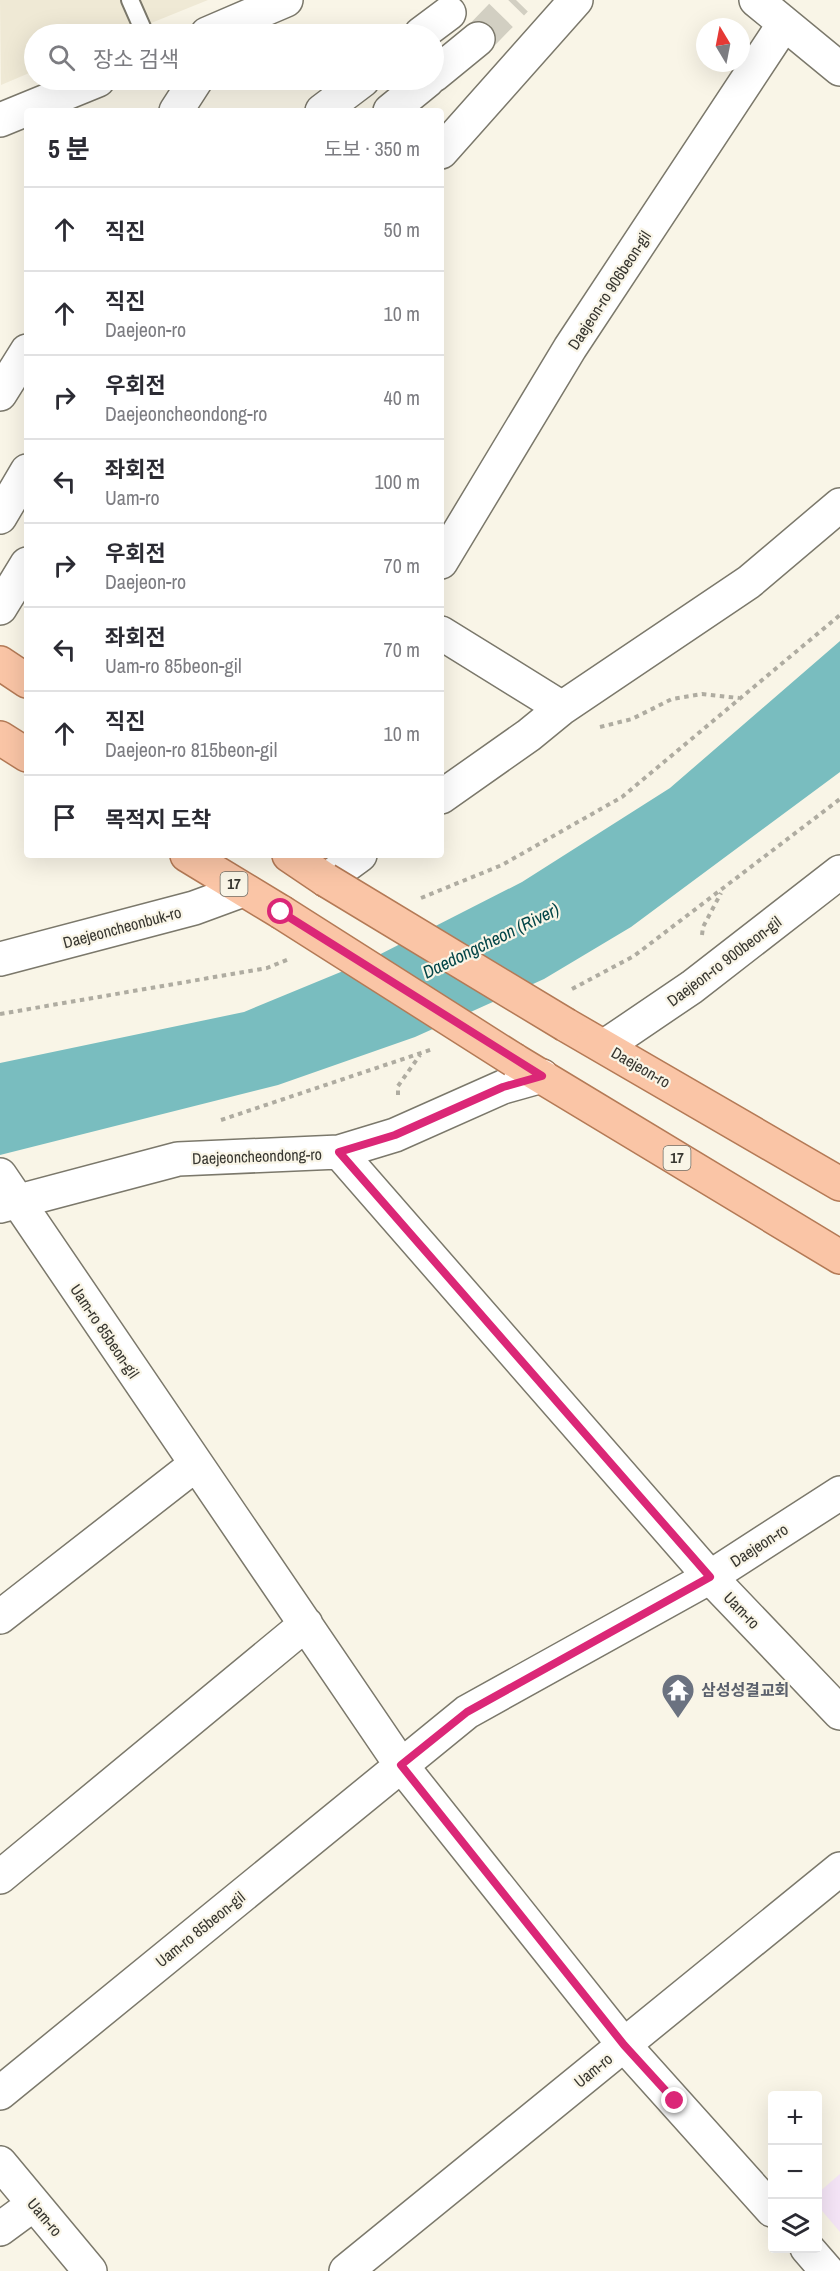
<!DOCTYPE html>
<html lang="ko">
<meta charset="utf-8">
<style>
:root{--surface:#fff;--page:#f7f7f7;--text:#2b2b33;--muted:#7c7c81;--line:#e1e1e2}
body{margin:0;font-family:"Archivo Narrow","Noto Sans KR",sans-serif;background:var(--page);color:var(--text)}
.controls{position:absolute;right:18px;bottom:18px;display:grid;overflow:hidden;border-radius:6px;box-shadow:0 6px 24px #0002}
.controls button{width:54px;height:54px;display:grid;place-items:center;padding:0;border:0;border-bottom:2px solid var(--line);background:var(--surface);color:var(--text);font:30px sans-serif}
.compass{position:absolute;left:696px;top:18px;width:54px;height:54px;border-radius:50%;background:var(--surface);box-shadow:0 6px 24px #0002;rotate:350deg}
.stop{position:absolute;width:18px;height:18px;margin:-14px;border:4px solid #db2777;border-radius:50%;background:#fff}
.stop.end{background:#db2777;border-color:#fff;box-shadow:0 2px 6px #0008}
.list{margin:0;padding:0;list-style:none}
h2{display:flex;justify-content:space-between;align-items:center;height:78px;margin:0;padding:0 24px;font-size:26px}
h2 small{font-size:20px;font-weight:400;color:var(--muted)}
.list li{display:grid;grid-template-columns:39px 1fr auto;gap:18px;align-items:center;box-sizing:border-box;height:84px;padding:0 24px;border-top:2px solid var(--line)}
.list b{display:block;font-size:22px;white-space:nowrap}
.list p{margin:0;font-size:20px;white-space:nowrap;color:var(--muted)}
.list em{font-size:20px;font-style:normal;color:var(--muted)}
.icon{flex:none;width:33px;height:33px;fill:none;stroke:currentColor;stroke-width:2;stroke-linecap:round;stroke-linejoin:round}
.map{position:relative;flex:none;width:840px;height:2271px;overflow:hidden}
.search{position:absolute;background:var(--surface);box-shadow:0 6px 24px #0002;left:24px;top:24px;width:420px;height:66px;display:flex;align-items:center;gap:15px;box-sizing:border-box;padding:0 21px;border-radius:33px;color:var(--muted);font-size:22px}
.panel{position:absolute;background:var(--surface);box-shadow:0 6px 24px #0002;left:24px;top:108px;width:420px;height:750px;border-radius:6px}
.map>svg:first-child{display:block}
</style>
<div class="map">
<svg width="840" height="2271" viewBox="0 0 840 2271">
<rect width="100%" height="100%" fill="#f9f5e7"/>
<path fill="#efe9d5" d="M0 0H208L124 34H34V71L1 85Z"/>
<path fill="#f5e5f7" d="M840 2174V2232L818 2206V2193Z"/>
<path fill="#79bdbf" d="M840 641V772L631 927 544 979 415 1037 278 1085 0 1155V1063L244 1012 365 962 522 882 670 788Z"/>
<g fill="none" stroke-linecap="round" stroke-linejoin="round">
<path stroke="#d2cfc2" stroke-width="33" stroke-dasharray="33 16" stroke-linecap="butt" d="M478 39 516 0"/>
<defs>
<path id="lane" d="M130 0 145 34"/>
<path id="street" d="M756 0 840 69
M207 34 286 0
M176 111 196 80
M0 120 98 80
M441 152 576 0
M0 394 27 351
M441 562 570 348 784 24
M441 633 562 708
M441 797 529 735 562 708 749 582 840 505
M326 880 360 855
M0 959 194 908 243 890
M605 1046 692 987 840 872
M339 1152 710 1577 840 1713
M0 1175 401 1765 624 2045 772 2210
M0 1206 178 1159 339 1152 395 1135 503 1087 542 1076
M0 1617 195 1465
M0 1877 306 1624
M0 2093 467 1712 710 1577 840 1493
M0 2163 90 2271
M0 2229 34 2204
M807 2248 827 2271"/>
<path id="secondary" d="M421 34 449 13
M434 75 478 39
M322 111 363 80
M390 111 428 80
M0 517 27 471
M0 608 27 564
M346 2271 840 1869"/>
<path id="primary" d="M0 663 27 681
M0 738 27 755
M187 855 281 912
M289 855 326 880
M566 1025 840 1184
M514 1060 840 1257"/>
</defs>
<use href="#lane" stroke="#7b786b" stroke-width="20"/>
<use href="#street" stroke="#7b786b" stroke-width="36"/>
<use href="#secondary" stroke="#7b786b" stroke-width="36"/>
<use href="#primary" stroke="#b47a56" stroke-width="36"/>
<path stroke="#afaca1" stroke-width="4" stroke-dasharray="4.5 4.5" stroke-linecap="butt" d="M600 727 632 719 672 699 702 694 739 698
M421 898 502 865 622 797 840 615
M702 935 703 927 721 893
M572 989 634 956 840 799
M0 1014 267 968 289 959
M398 1095V1086L420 1055
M221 1120 433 1049"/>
<use href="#lane" stroke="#fff" stroke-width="16"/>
<use href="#street" stroke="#fff" stroke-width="33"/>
<use href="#secondary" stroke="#fff" stroke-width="33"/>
<use href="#primary" stroke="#fac5a6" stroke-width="33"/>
<defs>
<path id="primary-bridge" d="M326 880 566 1025
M281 912 514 1060"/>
</defs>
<use href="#primary-bridge" stroke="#b47a56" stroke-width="36" stroke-linecap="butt"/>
<use href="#primary-bridge" stroke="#fac5a6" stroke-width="33"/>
</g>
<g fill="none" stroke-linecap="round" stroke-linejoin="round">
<path stroke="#db2777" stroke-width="8" d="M281 912 542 1076 503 1087 395 1135 339 1152 710 1577 467 1712 401 1765 624 2045 675 2101"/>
</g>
<defs>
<symbol id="temple-pin" viewBox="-11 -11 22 30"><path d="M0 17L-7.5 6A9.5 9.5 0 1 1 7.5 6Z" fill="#6b7280" stroke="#f9f5e7"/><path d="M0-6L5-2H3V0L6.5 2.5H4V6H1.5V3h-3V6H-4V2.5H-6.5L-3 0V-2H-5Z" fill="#fff"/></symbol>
</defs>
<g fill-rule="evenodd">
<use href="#temple-pin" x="659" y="1671" width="38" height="52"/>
</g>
<g text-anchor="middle" stroke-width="4.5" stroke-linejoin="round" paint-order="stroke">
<g fill="#f9f5e7" stroke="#716f67" stroke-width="1.5">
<rect x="220.5" y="872" width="27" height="24" rx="4.5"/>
<rect x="663.5" y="1146" width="27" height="24" rx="4.5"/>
</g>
<g font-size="15" font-weight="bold" fill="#373630">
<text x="234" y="889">17</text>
<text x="677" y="1163">17</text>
</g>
<g font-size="16" fill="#373630" stroke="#f9f5e7">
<text transform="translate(609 290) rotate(-57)" y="6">Daejeon-ro 906beon-gil</text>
<text transform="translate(122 927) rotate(-15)" y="6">Daejeoncheonbuk-ro</text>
<text transform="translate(724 961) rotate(-37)" y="6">Daejeon-ro 900beon-gil</text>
<text transform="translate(641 1067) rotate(30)" y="6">Daejeon-ro</text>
<text transform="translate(257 1156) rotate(-2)" y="6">Daejeoncheondong-ro</text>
<text transform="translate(105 1331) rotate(56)" y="6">Uam-ro 85beon-gil</text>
<text transform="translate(759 1545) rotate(-33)" y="6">Daejeon-ro</text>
<text transform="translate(742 1610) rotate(46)" y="6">Uam-ro</text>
<text transform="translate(200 1929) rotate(-39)" y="6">Uam-ro 85beon-gil</text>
<text transform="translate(593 2070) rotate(-39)" y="6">Uam-ro</text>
<text transform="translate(45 2217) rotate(50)" y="6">Uam-ro</text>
</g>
<g font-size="16" font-weight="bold" fill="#5b616d" stroke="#f9f5e7" text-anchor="start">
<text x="701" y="1696">삼성성결교회</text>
</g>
<g font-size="18" font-style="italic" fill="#044648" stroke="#f9f5e7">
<text transform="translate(491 941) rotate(-26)" y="6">Daedongcheon (River)</text>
</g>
</g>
</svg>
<div class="controls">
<button>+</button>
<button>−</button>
<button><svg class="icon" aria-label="layers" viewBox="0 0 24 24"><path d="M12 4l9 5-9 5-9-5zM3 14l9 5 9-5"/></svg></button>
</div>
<svg class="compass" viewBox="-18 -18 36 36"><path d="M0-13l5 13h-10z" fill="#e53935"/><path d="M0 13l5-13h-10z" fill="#7c7c81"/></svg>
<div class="stop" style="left:281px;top:912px"></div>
<div class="stop end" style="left:675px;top:2101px"></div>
<div class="search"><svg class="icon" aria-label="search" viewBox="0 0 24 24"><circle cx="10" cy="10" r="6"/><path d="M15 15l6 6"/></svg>장소 검색</div>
<section class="panel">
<h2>5 분<small>도보 · 350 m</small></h2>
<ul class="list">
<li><svg class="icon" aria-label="ahead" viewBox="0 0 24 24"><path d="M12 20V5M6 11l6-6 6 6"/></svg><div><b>직진</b></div><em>50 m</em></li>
<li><svg class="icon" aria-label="ahead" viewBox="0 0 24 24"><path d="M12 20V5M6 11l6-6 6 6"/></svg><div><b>직진</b><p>Daejeon-ro</p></div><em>10 m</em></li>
<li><svg class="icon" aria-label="right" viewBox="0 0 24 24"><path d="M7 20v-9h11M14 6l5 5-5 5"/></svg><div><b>우회전</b><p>Daejeoncheondong-ro</p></div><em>40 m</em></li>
<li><svg class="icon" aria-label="left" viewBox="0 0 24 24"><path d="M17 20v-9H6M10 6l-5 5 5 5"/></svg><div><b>좌회전</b><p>Uam-ro</p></div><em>100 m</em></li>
<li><svg class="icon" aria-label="right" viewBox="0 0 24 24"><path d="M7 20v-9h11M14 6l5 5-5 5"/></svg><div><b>우회전</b><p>Daejeon-ro</p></div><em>70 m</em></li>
<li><svg class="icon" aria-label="left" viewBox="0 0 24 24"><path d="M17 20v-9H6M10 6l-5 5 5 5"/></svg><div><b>좌회전</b><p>Uam-ro 85beon-gil</p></div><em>70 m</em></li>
<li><svg class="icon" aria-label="ahead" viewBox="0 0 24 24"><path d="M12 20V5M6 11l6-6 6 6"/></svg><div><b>직진</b><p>Daejeon-ro 815beon-gil</p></div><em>10 m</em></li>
<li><svg class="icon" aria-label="arrive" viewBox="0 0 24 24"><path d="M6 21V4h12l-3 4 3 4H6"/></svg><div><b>목적지 도착</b></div></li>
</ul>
</section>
</div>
